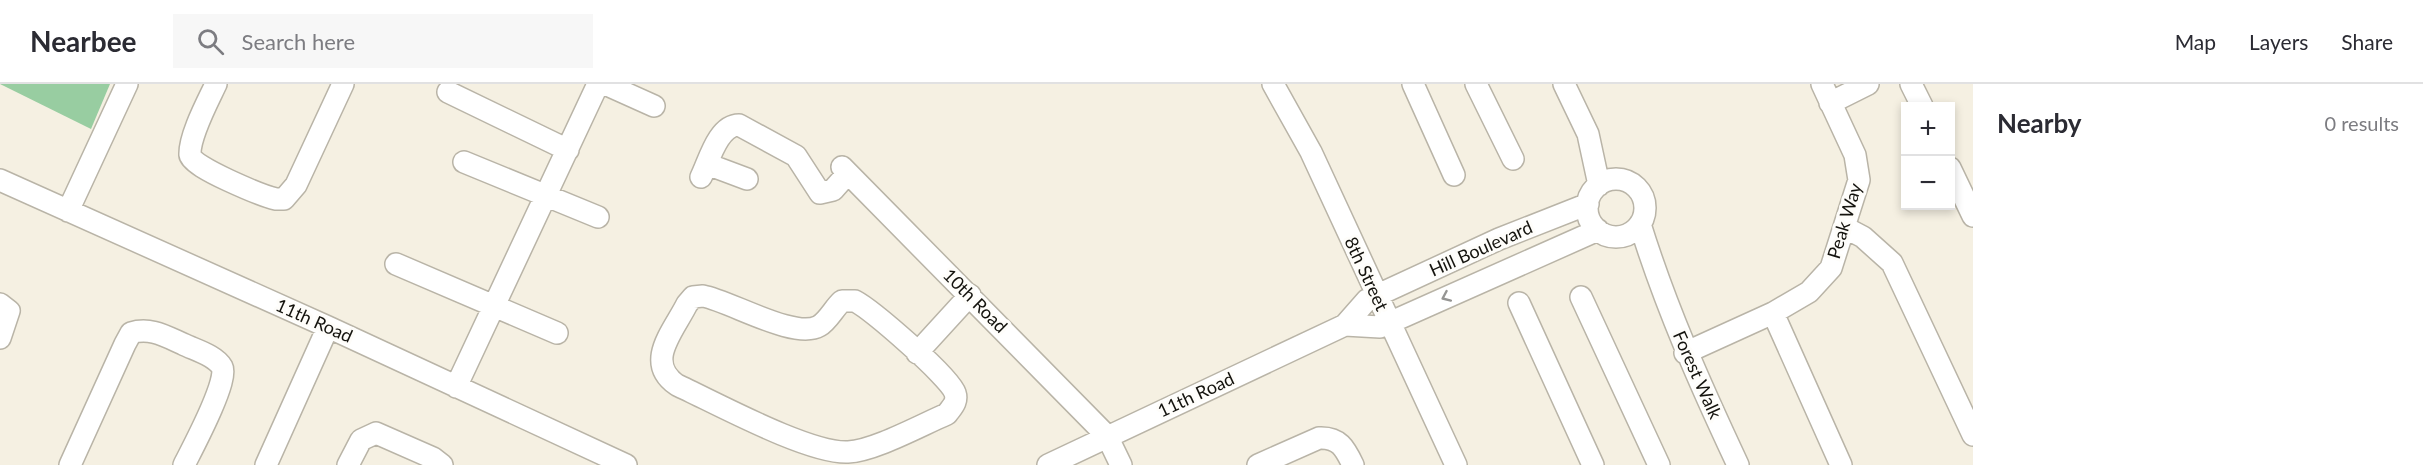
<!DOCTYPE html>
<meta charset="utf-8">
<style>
:root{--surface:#fff;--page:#f7f7f7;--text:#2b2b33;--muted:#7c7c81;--line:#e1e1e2}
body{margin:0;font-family:Lato,sans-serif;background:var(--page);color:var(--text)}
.controls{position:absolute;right:18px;top:18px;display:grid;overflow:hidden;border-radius:0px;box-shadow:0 3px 9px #0003}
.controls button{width:54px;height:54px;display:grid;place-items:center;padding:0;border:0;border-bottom:2px solid var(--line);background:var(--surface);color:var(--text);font:30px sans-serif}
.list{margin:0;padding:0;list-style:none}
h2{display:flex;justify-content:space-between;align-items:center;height:78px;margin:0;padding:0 24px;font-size:26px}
h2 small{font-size:20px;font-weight:400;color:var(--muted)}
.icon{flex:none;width:33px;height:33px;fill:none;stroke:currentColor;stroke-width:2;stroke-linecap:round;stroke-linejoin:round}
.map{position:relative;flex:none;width:1973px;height:381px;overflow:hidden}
header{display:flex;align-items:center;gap:36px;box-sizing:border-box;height:84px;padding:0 30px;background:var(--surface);border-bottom:2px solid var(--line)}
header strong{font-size:28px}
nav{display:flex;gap:33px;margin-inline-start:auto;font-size:21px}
.search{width:420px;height:54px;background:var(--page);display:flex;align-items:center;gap:15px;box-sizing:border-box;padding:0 21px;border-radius:0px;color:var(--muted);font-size:22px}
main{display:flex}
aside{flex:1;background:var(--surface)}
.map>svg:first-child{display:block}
</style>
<header>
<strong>Nearbee</strong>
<div class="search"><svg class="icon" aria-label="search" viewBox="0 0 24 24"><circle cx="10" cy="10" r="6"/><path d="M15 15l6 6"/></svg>Search here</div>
<nav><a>Map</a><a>Layers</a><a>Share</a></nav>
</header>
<main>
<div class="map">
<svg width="1973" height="381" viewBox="0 0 1973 381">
<rect width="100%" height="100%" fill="#f5f0e2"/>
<path fill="#98cda1" d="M0 0H110L91 45Z"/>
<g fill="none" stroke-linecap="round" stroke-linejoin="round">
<defs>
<path id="minor" d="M216 0C208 17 189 52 190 71 191 83 263 112 276 115H284L296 101 343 0
M605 0 654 22
M1273 0 1311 68 1456 381
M1413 0 1454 91
M1476 0 1513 75
M1564 0 1588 50 1599 101
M1911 0 1922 22
M448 8 568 66
M1830 19 1868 0
M464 78 598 133
M707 80 747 95
M842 83 1107 352 1121 381
M1950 84 1973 132
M701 93C709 77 718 41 739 41L796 72 820 109 833 106 848 89
M1587 124a29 29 0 1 1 58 0a29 29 0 1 1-58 0Z
M0 96 328 243 626 381
M68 127 127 0
M1640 140C1666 224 1701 302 1738 381
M1844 143 1863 153 1892 179 1973 351
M396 180 557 249
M703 212C730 217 795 256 819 242 828 237 834 224 842 217H855C872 226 950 293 955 309 958 318 952 323 947 330 921 341 874 367 848 368 809 370 716 319 677 301 644 278 673 248 687 220L693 213Z
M1581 213 1659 381
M1519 219 1593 381
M0 220 9 227 0 254
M1773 229 1841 381
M1345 241 1380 243 1598 146
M917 269 970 211
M1685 269 1773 229 1809 208 1831 184 1859 96 1855 71 1822 0
M456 303 598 0
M70 381 125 260 131 249C150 243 165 252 183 260 195 266 215 271 222 283 229 296 192 365 184 381
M266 381 328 243
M348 381 361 356 376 349 433 374 442 381
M1048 381 1345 241 1367 216 1499 155 1588 120
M1258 381 1319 354C1339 353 1345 364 1353 381"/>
</defs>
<use href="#minor" stroke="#b9b4a7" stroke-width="24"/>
<use href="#minor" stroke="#fff" stroke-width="21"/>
</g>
<defs><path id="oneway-chevron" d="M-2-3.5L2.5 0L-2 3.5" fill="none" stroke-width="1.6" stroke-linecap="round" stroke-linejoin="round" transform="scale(1.5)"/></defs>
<use stroke="#959593" href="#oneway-chevron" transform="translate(1446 213) rotate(156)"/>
<g text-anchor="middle" stroke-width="6" stroke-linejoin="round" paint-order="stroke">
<g font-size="18" fill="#14130e" stroke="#fefdfa">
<text transform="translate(1845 137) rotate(-73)" y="6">Peak Way</text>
<text transform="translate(1481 165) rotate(-24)" y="6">Hill Boulevard</text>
<text transform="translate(1366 190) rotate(65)" y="6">8th Street</text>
<text transform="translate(975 217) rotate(45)" y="6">10th Road</text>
<text transform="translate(314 237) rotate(24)" y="6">11th Road</text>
<text transform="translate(1697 291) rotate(66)" y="6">Forest Walk</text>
<text transform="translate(1196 311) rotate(-25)" y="6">11th Road</text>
</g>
</g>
</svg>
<div class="controls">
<button>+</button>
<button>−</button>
</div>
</div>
<aside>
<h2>Nearby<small>0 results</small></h2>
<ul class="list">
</ul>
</aside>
</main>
